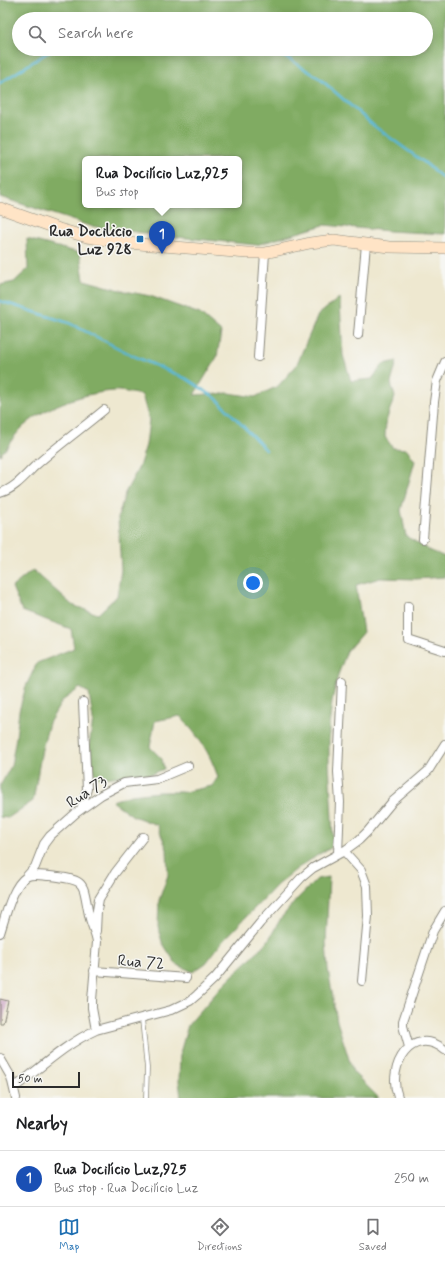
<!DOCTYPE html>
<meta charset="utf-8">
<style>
:root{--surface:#fff;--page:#f6f6f6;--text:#202124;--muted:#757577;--line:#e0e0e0;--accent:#1f6fb2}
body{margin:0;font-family:Mynerve,sans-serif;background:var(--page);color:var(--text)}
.scale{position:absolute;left:12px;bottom:10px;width:68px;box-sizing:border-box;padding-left:4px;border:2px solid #2b2b2b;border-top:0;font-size:11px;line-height:14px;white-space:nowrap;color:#2b2b2b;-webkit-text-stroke:3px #f6f6f2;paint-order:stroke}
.you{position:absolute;left:253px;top:583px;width:14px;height:14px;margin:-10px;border:3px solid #fff;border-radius:50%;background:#1a73e8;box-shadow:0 0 0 6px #1a73e833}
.badge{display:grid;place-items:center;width:26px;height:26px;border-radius:50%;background:var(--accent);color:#fff;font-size:13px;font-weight:700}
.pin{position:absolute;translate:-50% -33px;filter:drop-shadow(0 1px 2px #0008)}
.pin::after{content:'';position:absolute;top:21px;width:14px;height:12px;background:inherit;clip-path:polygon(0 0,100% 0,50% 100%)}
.popup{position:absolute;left:82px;top:156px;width:160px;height:52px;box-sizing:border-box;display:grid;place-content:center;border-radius:6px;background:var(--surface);filter:drop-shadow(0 1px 3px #0005);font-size:13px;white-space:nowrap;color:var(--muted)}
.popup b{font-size:15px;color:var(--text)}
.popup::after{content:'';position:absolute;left:50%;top:100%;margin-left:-8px;border:8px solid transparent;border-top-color:var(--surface)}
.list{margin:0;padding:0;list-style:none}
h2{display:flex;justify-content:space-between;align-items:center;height:52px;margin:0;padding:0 16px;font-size:17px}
h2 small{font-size:13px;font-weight:400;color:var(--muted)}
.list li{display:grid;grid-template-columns:26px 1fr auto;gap:12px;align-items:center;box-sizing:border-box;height:56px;padding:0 16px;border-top:1px solid var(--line)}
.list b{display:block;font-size:15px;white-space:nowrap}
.list p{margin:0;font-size:13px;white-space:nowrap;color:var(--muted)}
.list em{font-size:13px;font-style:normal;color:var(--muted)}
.icon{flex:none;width:22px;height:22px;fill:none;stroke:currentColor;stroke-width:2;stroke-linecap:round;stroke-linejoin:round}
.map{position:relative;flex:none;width:445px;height:1098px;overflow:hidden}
.search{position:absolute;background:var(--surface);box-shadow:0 2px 10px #0003;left:12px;right:12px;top:12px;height:44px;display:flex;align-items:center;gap:10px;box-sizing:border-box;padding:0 14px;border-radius:22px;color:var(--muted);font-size:15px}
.sheet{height:108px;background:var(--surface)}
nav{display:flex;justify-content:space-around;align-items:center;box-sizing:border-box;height:56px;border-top:1px solid var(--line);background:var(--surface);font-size:11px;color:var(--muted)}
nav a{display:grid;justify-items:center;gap:2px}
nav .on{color:var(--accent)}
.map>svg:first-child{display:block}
</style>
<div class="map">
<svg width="445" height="1098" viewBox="0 0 445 1098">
<rect width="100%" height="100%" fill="#f6f6f2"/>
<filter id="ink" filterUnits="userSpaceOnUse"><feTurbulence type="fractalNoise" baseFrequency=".025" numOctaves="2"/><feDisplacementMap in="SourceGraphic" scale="8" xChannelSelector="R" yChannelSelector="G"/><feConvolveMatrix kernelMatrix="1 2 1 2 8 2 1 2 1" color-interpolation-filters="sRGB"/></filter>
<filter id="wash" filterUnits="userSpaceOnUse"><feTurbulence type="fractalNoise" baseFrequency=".012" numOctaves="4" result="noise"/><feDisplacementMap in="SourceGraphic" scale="16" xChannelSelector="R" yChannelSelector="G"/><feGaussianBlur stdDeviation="0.9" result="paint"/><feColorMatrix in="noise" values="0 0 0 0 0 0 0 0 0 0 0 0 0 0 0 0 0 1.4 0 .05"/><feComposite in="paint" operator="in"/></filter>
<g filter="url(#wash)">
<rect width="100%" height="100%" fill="#eee8d0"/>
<path fill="#80ab62" stroke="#566b46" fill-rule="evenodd" d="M0 0H445V234L389 231 324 225 256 245 167 236 90 226 0 197ZM19 19H426V49H19ZM85 159H239V205H85Z
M27 239 80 253 84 280 120 290 150 296 200 314 221 332 217 357 194 395 229 393 255 397 278 386 296 366 318 315 339 298 340 302 343 355 351 381 372 379 383 364 397 361 391 383 395 397 390 409 386 422 385 437 393 448 407 449 415 461 401 510 406 536 429 550 445 557V577L416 579 380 578 356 585 363 632 347 651 338 675 332 701 329 727V762L333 838 331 848 321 853 298 868 278 884 223 941 206 963 193 972 176 964 162 942 158 927 159 900 168 875 167 849 157 825 133 816 112 801 131 795 158 792H185L212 786 218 777C209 751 199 737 180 716L155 721 150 747 162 759 164 769 152 774 99 778 92 771 89 746 93 720 89 693 80 688 62 701 49 723 42 749 33 801 8 818 0 817V786L11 766 16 737 19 711 26 686 37 663 74 648 71 629 22 611 12 587 33 570 72 605 98 614 117 596 121 570 118 518 125 493 139 467 146 445 149 420 142 395C133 394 123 390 114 391 83 393 41 407 19 431 12 438 8 448 0 455V285L14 282 28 269Z
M329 877 326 943 328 969 337 1021 353 1072 379 1098H181L179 1081 180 1053 188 1025 223 985 268 941 281 918 298 898 317 879Z"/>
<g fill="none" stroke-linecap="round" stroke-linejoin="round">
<path stroke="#58b7d6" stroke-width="2.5" d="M266 49 289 59 319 78 374 126 425 163 445 180
M0 83 50 51 58 49
M0 301 69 323 136 357 187 379 216 398 266 450"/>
</g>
<g id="blocks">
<path fill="#cea8c6" d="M0 999 8 1001 3 1023H0Z"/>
</g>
</g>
<g filter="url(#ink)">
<use href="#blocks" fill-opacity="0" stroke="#8c8a7e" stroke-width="1"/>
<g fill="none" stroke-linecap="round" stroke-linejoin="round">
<defs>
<path id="lane" d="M142 1019 147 1068 146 1098"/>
<path id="street" d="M358 335 366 244
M258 357 265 253
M0 493C14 489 24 477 34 467 56 447 81 429 104 410
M423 539 434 402 437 381 445 362
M408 606V639L445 651
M81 809 87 789 83 702
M344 851 361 870 367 886 368 916 362 981
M338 854 340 802 338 772 342 681
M26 877 35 867 44 844 50 836 76 813 101 795 124 783 157 779 188 766
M96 931 97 910 99 899 115 873 143 837
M0 933C5 918 12 886 26 877 33 873 43 876 50 876 88 880 82 882 89 915 91 925 96 933 97 942L92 1000V1008L96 1030
M94 971 186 978
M409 1047 403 1026V1021L433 931 445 911
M0 1058 11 1077 16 1098
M15 1087C40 1068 67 1043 96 1030L171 1010 190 1001 197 995 215 978 260 923 301 878 313 868 344 851 359 840 368 831 392 802 428 771 445 744
M398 1097C386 1066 412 1024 445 1050"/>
<path id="secondary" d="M0 208 59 229 87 237 127 243 247 253H265L310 243 334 240 389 247 445 248"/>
</defs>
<use href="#lane" stroke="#8c8a7e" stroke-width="5.5"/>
<use href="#street" stroke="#8c8a7e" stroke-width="10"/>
<use href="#secondary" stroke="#8c8a7e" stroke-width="12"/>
<use href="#lane" stroke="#fff" stroke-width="4"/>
<use href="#street" stroke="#fff" stroke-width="8"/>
<use href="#secondary" stroke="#ffe4c6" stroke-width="11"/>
</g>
</g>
<rect fill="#1f6fb2" stroke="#f6f6f2" stroke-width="1.5" x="136" y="235" width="8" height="8" rx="2"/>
<g text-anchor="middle" stroke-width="3" stroke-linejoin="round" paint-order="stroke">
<g font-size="16" font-weight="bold" fill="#2b2b2b" stroke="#f6f6f2" text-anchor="end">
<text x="132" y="236">Rua Docilicio<tspan x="132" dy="18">Luz 928</tspan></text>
</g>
<g font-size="16" fill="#2b2b2b" stroke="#f6f6f2">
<text transform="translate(86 791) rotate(-34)" y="6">Rua 73</text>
<text transform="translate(141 961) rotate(4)" y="6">Rua 72</text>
</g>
</g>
</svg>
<div class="scale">50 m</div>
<div class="you"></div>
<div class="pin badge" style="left:162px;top:254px;background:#1a4fb4">1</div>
<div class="popup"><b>Rua Docilício Luz,925</b>Bus stop</div>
<div class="search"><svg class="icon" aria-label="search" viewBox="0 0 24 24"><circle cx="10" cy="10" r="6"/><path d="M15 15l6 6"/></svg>Search here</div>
</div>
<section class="sheet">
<h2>Nearby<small></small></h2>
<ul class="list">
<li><span class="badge" style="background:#1a4fb4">1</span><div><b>Rua Docilício Luz,925</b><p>Bus stop · Rua Docilício Luz</p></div><em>250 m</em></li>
</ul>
</section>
<nav>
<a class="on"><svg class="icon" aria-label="map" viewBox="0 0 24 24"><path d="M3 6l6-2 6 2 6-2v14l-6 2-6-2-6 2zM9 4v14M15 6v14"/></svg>Map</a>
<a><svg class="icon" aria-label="directions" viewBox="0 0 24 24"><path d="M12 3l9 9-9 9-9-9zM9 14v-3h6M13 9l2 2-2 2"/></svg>Directions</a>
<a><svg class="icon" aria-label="saved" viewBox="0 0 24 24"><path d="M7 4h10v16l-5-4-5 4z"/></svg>Saved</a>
</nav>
